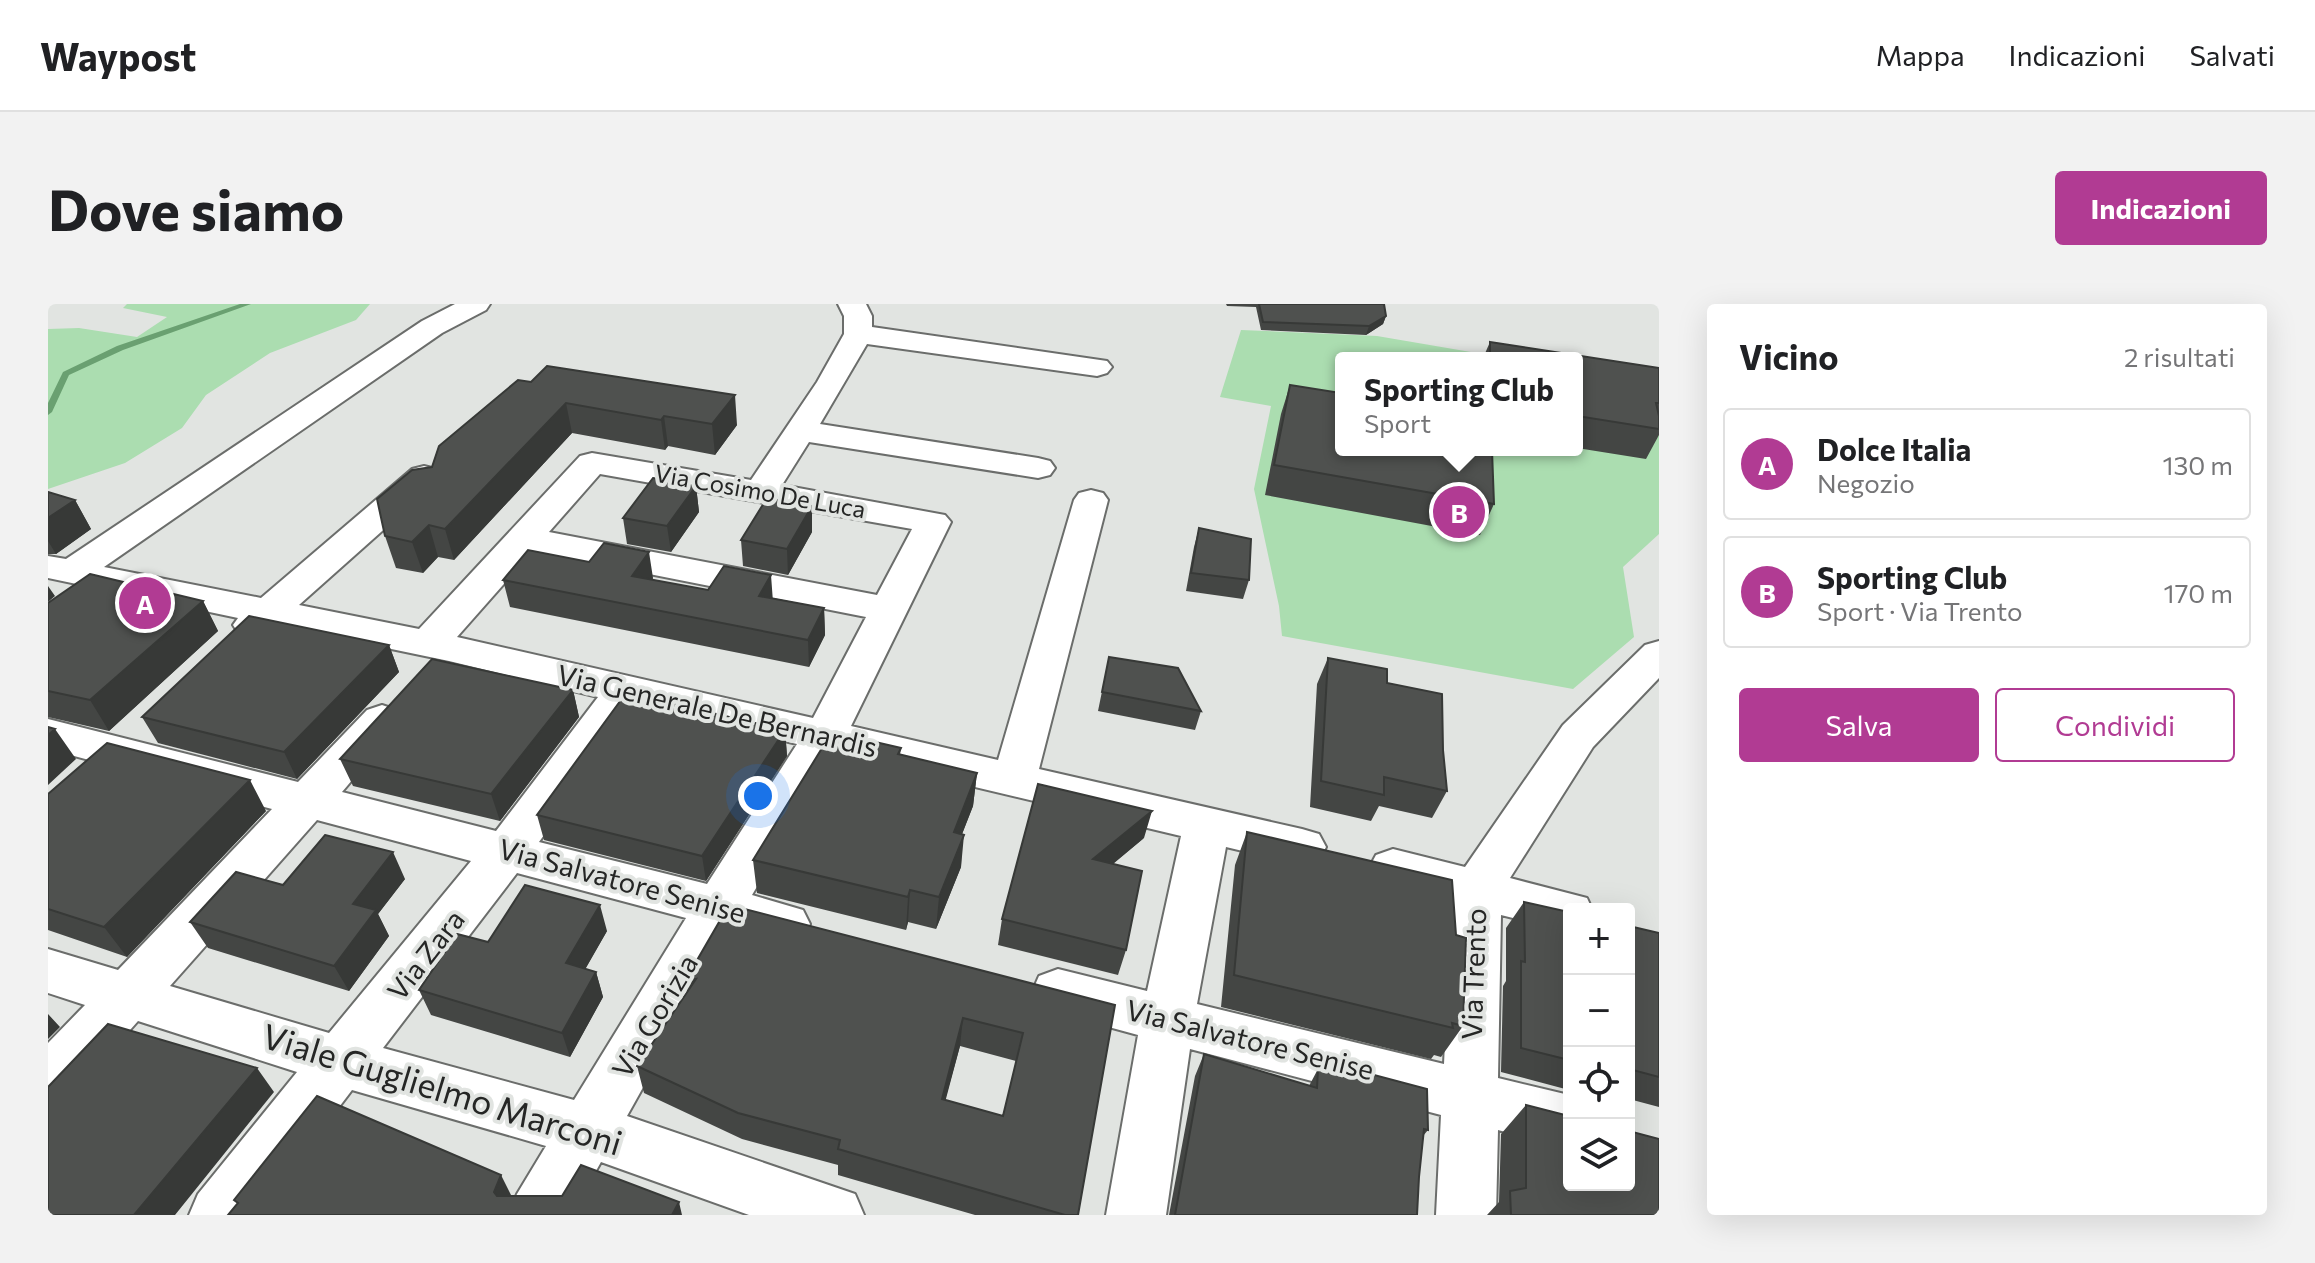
<!DOCTYPE html>
<html lang="it">
<meta charset="utf-8">
<style>
:root{--surface:#fff;--page:#f2f2f2;--text:#202124;--muted:#757577;--line:#e0e0e0;--accent:#b13b93}
body{margin:0;font-family:Commissioner,sans-serif;background:var(--page);color:var(--text)}
.controls{position:absolute;right:24px;bottom:24px;display:grid;overflow:hidden;border-radius:8px;box-shadow:0 8px 32px #0002}
.controls button{width:72px;height:72px;display:grid;place-items:center;padding:0;border:0;border-bottom:2px solid var(--line);background:var(--surface);color:var(--text);font:40px sans-serif}
.you{position:absolute;left:710px;top:492px;width:28px;height:28px;margin:-20px;border:6px solid #fff;border-radius:50%;background:#1a73e8;box-shadow:0 0 0 12px #1a73e833}
.badge{display:grid;place-items:center;width:52px;height:52px;border-radius:50%;background:var(--accent);color:#fff;font-size:26px;font-weight:700}
.pin{position:absolute;translate:-50% -50%;border:4px solid #fff;box-shadow:0 2px 8px #0006}
.popup{position:absolute;left:1287px;top:48px;width:248px;height:104px;box-sizing:border-box;display:grid;place-content:center;border-radius:8px;background:var(--surface);filter:drop-shadow(0 2px 6px #0005);font-size:26px;white-space:nowrap;color:var(--muted)}
.popup b{font-size:30px;color:var(--text)}
.popup::after{content:'';position:absolute;left:50%;top:100%;margin-left:-16px;border:16px solid transparent;border-top-color:var(--surface)}
.list{margin:0;padding:0;list-style:none}
h2{display:flex;justify-content:space-between;align-items:center;height:104px;margin:0;padding:0 32px;font-size:34px}
h2 small{font-size:26px;font-weight:400;color:var(--muted)}
.list li{display:grid;grid-template-columns:52px 1fr auto;gap:24px;align-items:center;box-sizing:border-box;height:112px;margin:0 16px 16px;padding:0 16px;border:2px solid var(--line);border-radius:8px}
.list b{display:block;font-size:30px;white-space:nowrap}
.list p{margin:0;font-size:26px;white-space:nowrap;color:var(--muted)}
.list em{font-size:26px;font-style:normal;color:var(--muted)}
.actions{display:flex;gap:16px;padding:24px 32px}
.actions a{flex:1;padding:18px 0;border:2px solid var(--accent);border-radius:8px;text-align:center;font-size:28px;color:var(--accent)}
.actions .main{background:var(--accent);color:#fff}
.icon{flex:none;width:44px;height:44px;fill:none;stroke:currentColor;stroke-width:2;stroke-linecap:round;stroke-linejoin:round}
.map{position:relative;flex:none;width:1611px;height:911px;overflow:hidden;border-radius:8px}
header{display:flex;align-items:center;gap:48px;box-sizing:border-box;height:112px;padding:0 40px;background:var(--surface);border-bottom:2px solid var(--line)}
header strong{font-size:38px}
nav{display:flex;gap:44px;margin-inline-start:auto;font-size:28px}
.intro{display:flex;align-items:center;justify-content:space-between;box-sizing:border-box;height:192px;padding:0 48px}
h1{margin:0;font-size:56px}
.button{padding:20px 36px;border-radius:8px;background:var(--accent);color:#fff;font-size:28px;font-weight:700}
main{display:flex;gap:48px;padding:0 48px}
aside{flex:1;background:var(--surface);border-radius:8px;box-shadow:0 8px 32px #0002}
.map>svg:first-child{display:block}
</style>
<header>
<strong>Waypost</strong>
<nav><a>Mappa</a><a>Indicazioni</a><a>Salvati</a></nav>
</header>
<div class="intro"><h1>Dove siamo</h1><a class="button">Indicazioni</a></div>
<main>
<div class="map">
<svg width="1611" height="911" viewBox="0 0 1611 911">
<rect width="100%" height="100%" fill="#e1e4e1"/>
<path fill="#abddb0" d="M79 0H322L308 16 222 49 158 91 134 124 77 159 0 185V25L31 24 89 33 119 13 75 4Z
M1193 26 1329 32 1458 54H1293V146H1529V66L1611 81V230L1575 263 1586 333 1525 385 1234 332 1231 302 1206 185 1223 102 1172 93Z"/>
<g fill="none" stroke-linecap="round" stroke-linejoin="round">
<path fill="#6aa071" fill-rule="evenodd" d="M192 0H203L75 46 21 71 4 108 0 111V99L15 68 69 42Z"/>
<defs>
<path id="minor" d="M407 0H442L438 6 394 29 56 263 213 294 364 165 376 162 388 165 393 172 388 179 251 301 371 325 532 152 544 149 703 176 769 78 796 30V12L790 0H818L824 12V23L1059 57 1064 63 1059 69 1049 72 819 40 772 120 990 154 1002 157 1007 164 1002 171 990 174 761 138 734 181 897 211 903 218 803 422 950 456 1026 196 1031 189 1043 186 1055 189 1060 196 991 465 1254 525 1271 530 1278 543 1271 556 1254 561 1178 543 1149 700 1396 760 1404 598 1328 577 1321 564 1328 551 1345 545 1417 563 1515 421 1597 341 1611 337V374L1545 443 1462 574 1539 594 1544 605H1521V628L1453 611 1450 774 1521 791V845L1450 826 1448 911H1388L1393 811 1142 745 1118 911H1058L1090 731 991 704 984 688 991 672 1010 665 1099 687 1133 532 788 450 704 591 755 606 762 620 755 634 737 640 683 626 579 812 807 890 816 911H701L553 858 523 911H460L469 890 498 842 304 786 209 911H141L150 890 249 768 90 717 20 796 0 803V739L37 701 0 689V645L70 666 224 505 0 445V415L250 478 319 406 334 401 349 406 355 416 294 488 448 527 550 393 401 357 228 321C216 332 207 334 191 330L185 321 190 314 0 274V252L18 255 374 17ZM552 170 864 225 829 291 501 228ZM485 247 818 313 765 414 409 333ZM588 402 749 440 659 580 491 538ZM269 516 423 557 281 729 122 682ZM469 569 638 614 526 796 335 744Z"/>
</defs>
<use href="#minor" stroke="#6b6d6b" stroke-width="4"/>
<use href="#minor" fill="#fff" fill-rule="evenodd"/>
</g>
<path fill="#444644" fill-rule="evenodd" d="M1178 0H1336L1338 12 1335 20 1318 31 1213 26 1208 3 1179 2Z
M1442 38 1611 64V131L1598 155 1529 144V54H1435Z
M470 76 689 121 667 151 620 142 617 146 524 129 406 256 390 253 375 269 348 264 337 232 384 163Z
M1242 81 1446 200 1432 231 1217 191 1233 110Z
M648 182 651 208 623 248 579 240 575 214Z
M0 188 27 196 43 225 8 250H0Z
M1151 224 1201 276 1195 295 1138 287 1146 243Z
M764 228 740 271 695 262 693 236Z
M605 274 604 276 660 286 725 294 776 304 777 331 761 363 462 303 455 276Z
M155 297 170 327 61 427 0 413V299Z
M341 341 351 368 249 475 110 439 94 413Z
M1061 353 1153 407 1147 426 1050 407Z
M1280 354 1339 379 1395 446 1399 487 1384 514 1331 502 1323 517 1262 503 1269 380Z
M525 386 531 413 452 517 305 482 292 455Z
M737 426 739 452 658 577 496 536 489 511Z
M853 444 852 451 929 469 925 502 914 530 913 563 888 625 860 618 858 626 709 589 705 556Z
M0 490 218 507 79 653 0 626Z
M1199 528 1415 722 1393 753 1386 751 1383 755 1173 703 1187 561Z
M1096 534 1065 560 1078 646 1070 671 950 641 954 615Z
M357 575 330 610 341 632 301 687 160 644 142 618 235 581Z
M1476 598 1521 608V786L1453 768 1455 682 1458 677V624Z
M1581 622 1611 629V803L1581 795Z
M559 627 537 665 548 668 555 693 522 753 383 711 371 686 440 638Z
M637 677 1067 701 1030 911H927L790 871V861L694 835 596 789 589 762 639 688ZM912 742 968 757 955 812 897 796Z
M1156 750 1261 782 1270 765 1311 775 1315 768 1380 826 1375 832 1371 873 1369 911H1121L1147 772Z
M1478 801 1611 911H1439L1451 898 1453 830Z"/>
<path fill="#373937" d="M1338 12 1335 20 1318 31 1321 22Z
M687 91 689 121 667 151 664 120Z
M518 99 524 129 406 256 397 225Z
M616 112 620 142 617 146 613 116Z
M648 182 651 208 623 248 619 222Z
M27 196 43 225 8 250 0 237V214Z
M764 202V228L740 271 739 245Z
M381 221 390 253 375 269 364 238Z
M601 248 605 274 589 299 584 272Z
M723 271 725 298 711 292Z
M0 282 7 292 0 298Z
M155 297 170 327 61 427 42 396Z
M776 304 777 331 761 363 760 336Z
M341 341 351 368 249 475 236 448Z
M525 386 531 413 452 517 443 490Z
M7 425 28 455 0 481V431Z
M737 426 739 452 658 577 654 552Z
M929 469 925 502 902 561 906 528Z
M202 476 218 507 79 653 56 623Z
M1104 507 1096 534 1039 581 1045 555Z
M916 531 913 563 888 625 891 593Z
M345 548 357 575 330 610 341 632 301 687 286 662 305 600Z
M862 586 860 618 858 626 860 593Z
M552 601 559 627 526 685 518 659Z
M548 668 555 693 522 753 514 729Z
M648 675 642 705 637 677Z
M0 710 12 723 0 735Z
M915 714 912 742 891 821 894 795Z
M209 764 226 788 127 911H86Z
M453 871 464 893 457 910 446 888Z
M631 898 634 911H624Z"/>
<path fill="#4f514f" stroke="#373937" stroke-width="2" fill-rule="evenodd" d="M1211 0H1336L1338 12 1321 22 1215 18Z
M1442 38 1611 64V99H1608L1611 112V125L1529 112V54H1442Z
M499 62 687 91 664 120 616 112 613 116 518 99 397 225 381 221 364 238 337 232 329 195 364 166 384 163 391 142 470 76 483 78Z
M1242 81 1293 89V146H1444L1446 200 1226 161Z
M605 174 648 182 619 222 575 214Z
M0 188 27 196 0 214Z
M719 194 764 202 739 245 693 236Z
M1151 224 1203 235 1201 276 1143 269Z
M556 239 601 248 584 272 660 286 676 262 723 271 711 292 776 304 760 336 455 276 480 246 541 258Z
M42 270 155 297 42 396 0 387V299Z
M201 312 341 341 236 448 94 413Z
M1061 353 1130 364 1153 407 1054 388Z
M1280 354 1339 365V379L1394 390 1395 446 1399 487 1336 473V491L1273 477Z
M384 355 525 386 443 490 292 455Z
M578 389 737 426 654 552 489 511Z
M0 423 7 425 0 431Z
M784 428 853 444 850 450 929 469 906 528 916 531 891 593 862 586 860 593 705 556Z
M59 439 202 476 56 623 0 605V490Z
M990 480 1104 507 1045 555 1094 567 1078 646 954 615Z
M1199 528 1404 576 1408 631 1418 634 1415 722 1404 719 1405 724 1186 671Z
M277 531 345 548 305 600 328 606 286 662 142 618 188 568 235 581Z
M477 581 552 601 518 659 548 668 514 729 371 686 409 630 440 638Z
M1476 598 1521 608V756L1473 744V657L1477 658Z
M681 601 1067 701 1030 911H1017L790 845 792 836 690 809 589 762 648 675 637 677ZM915 714 975 729 955 812 894 795Z
M1581 622 1611 629V773L1581 765Z
M60 720 209 764 86 911H0V783Z
M1156 750 1269 784 1270 765 1315 776V768L1379 785 1380 826 1376 825 1371 873 1369 911H1127Z
M269 792 453 871 446 888 449 892H514L533 861 631 898 624 911H180L190 899 186 896Z
M1478 801 1521 812V881H1581V827L1611 835V911H1463L1462 887 1478 884Z"/>
<g text-anchor="middle" stroke-width="8" stroke-linejoin="round" paint-order="stroke">
<g font-size="24" fill="#252625" stroke="#e1e4e1">
<text transform="translate(712 188) rotate(10)" y="8">Via Cosimo De Luca</text>
</g>
<g font-size="28" fill="#252625" stroke="#e1e4e1">
<text transform="translate(669 407) rotate(13)" y="10">Via Generale De Bernardis</text>
<text transform="translate(574 577) rotate(15)" y="10">Via Salvatore Senise</text>
<text transform="translate(378 651) rotate(-52)" y="10">Via Zara</text>
<text transform="translate(1426 670) rotate(-88)" y="10">Via Trento</text>
<text transform="translate(607 712) rotate(-59)" y="10">Via Gorizia</text>
<text transform="translate(1202 736) rotate(14)" y="10">Via Salvatore Senise</text>
</g>
<g font-size="34" fill="#252625" stroke="#e1e4e1">
<text transform="translate(394 786) rotate(17)" y="12">Viale Guglielmo Marconi</text>
</g>
</g>
</svg>
<div class="controls">
<button>+</button>
<button>−</button>
<button><svg class="icon" aria-label="locate" viewBox="0 0 24 24"><circle cx="12" cy="12" r="6"/><path d="M12 2v4M12 18v4M2 12h4M18 12h4"/></svg></button>
<button><svg class="icon" aria-label="layers" viewBox="0 0 24 24"><path d="M12 4l9 5-9 5-9-5zM3 14l9 5 9-5"/></svg></button>
</div>
<div class="you"></div>
<div class="pin badge" style="left:97px;top:299px">A</div>
<div class="pin badge" style="left:1411px;top:208px">B</div>
<div class="popup"><b>Sporting Club</b>Sport</div>
</div>
<aside>
<h2>Vicino<small>2 risultati</small></h2>
<ul class="list">
<li><span class="badge">A</span><div><b>Dolce Italia</b><p>Negozio</p></div><em>130 m</em></li>
<li><span class="badge">B</span><div><b>Sporting Club</b><p>Sport · Via Trento</p></div><em>170 m</em></li>
</ul>
<div class="actions"><a class="main">Salva</a><a>Condividi</a></div>
</aside>
</main>
